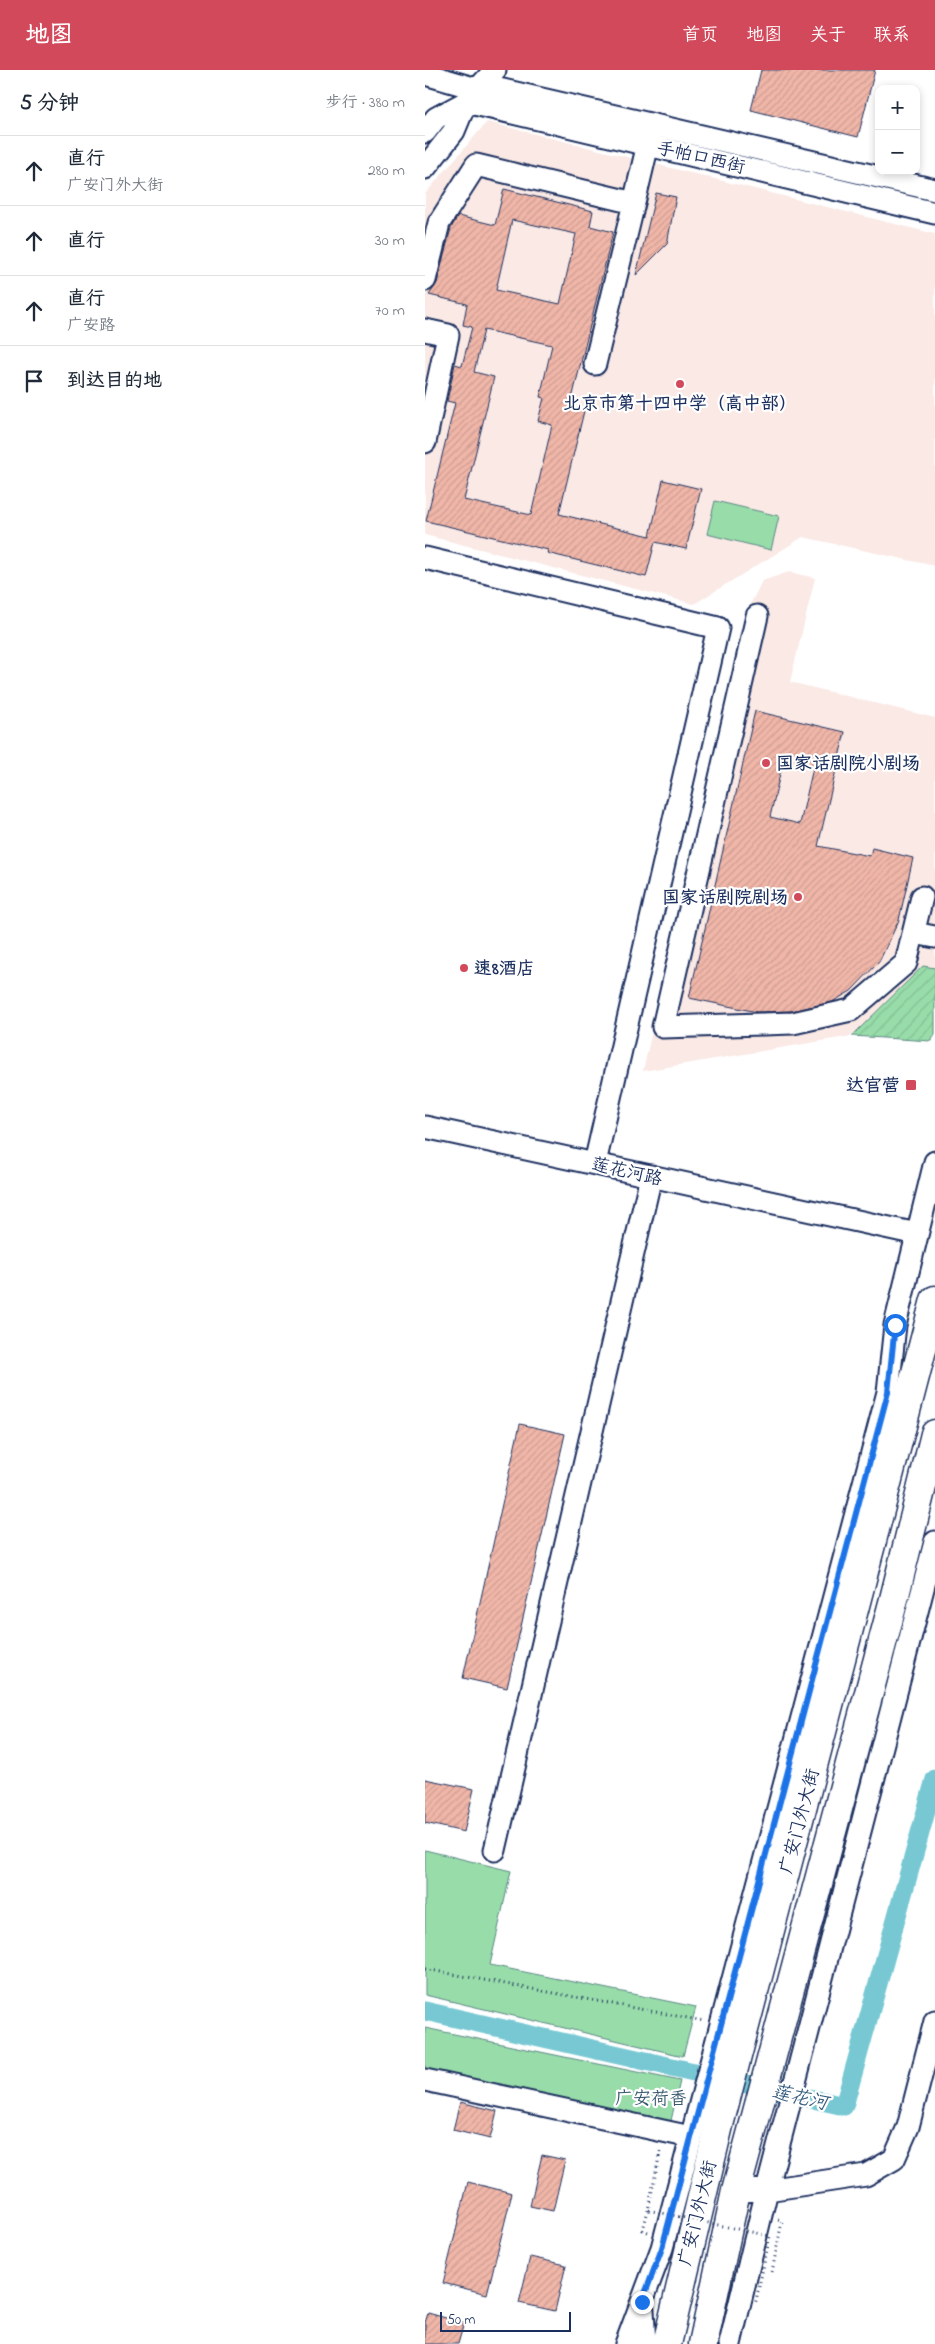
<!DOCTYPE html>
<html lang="zh">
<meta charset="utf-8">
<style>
:root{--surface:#fff;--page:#f2f2f3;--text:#1f2937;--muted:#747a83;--line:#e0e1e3;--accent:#d1495b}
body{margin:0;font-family:"Indie Flower","LXGW WenKai TC",sans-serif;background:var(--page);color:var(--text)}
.controls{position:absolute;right:15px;top:15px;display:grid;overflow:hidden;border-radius:10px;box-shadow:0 2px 8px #0003}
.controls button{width:45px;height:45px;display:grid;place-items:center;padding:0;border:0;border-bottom:1px solid var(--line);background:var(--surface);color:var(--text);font:25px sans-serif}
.scale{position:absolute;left:15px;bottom:12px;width:131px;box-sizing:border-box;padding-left:5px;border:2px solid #1b2f5e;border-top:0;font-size:14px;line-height:18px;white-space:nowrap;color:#1b2f5e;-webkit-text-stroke:4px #fff;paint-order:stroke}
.stop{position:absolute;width:15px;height:15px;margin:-11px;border:4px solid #1a73e8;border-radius:50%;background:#fff}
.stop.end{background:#1a73e8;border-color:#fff;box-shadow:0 1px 5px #0008}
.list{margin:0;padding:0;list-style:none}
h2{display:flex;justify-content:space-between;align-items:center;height:65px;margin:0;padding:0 20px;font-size:21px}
h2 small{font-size:16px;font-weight:400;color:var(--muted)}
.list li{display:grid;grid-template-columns:32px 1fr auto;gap:15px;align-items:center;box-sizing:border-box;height:70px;padding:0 20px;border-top:1px solid var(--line)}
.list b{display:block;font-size:19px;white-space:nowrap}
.list p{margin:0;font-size:16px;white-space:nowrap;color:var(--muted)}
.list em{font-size:16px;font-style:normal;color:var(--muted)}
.icon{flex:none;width:28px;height:28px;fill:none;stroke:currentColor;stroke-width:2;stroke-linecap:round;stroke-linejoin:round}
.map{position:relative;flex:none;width:510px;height:2274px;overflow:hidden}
header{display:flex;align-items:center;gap:30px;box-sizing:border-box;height:70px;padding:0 25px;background:var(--accent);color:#fff}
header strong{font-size:24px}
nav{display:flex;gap:28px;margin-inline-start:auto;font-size:18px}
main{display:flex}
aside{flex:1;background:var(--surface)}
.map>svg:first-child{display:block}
</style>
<header>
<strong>地图</strong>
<nav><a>首页</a><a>地图</a><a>关于</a><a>联系</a></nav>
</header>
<main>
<aside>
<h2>5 分钟<small>步行 · 380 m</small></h2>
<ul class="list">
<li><svg class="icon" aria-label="ahead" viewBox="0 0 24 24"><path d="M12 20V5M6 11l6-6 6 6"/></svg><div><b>直行</b><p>广安门外大街</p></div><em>280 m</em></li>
<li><svg class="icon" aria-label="ahead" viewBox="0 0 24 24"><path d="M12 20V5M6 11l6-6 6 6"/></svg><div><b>直行</b></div><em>30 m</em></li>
<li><svg class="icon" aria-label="ahead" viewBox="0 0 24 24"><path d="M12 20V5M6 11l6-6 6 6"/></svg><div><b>直行</b><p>广安路</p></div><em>70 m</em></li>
<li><svg class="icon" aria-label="arrive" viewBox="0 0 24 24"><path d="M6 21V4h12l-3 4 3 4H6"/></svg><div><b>到达目的地</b></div></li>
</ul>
</aside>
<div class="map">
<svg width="510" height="2274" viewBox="0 0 510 2274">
<defs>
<pattern id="garden-furrows" width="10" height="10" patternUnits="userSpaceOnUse" patternTransform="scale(1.25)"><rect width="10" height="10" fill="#98dda9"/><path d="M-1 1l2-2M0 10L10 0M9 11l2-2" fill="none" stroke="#82be94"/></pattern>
<pattern id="building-hatch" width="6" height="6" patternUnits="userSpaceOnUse" patternTransform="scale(1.25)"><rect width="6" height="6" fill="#f0b6a8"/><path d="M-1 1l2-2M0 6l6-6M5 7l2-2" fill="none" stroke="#cd9d93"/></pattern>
</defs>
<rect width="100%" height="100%" fill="#fff"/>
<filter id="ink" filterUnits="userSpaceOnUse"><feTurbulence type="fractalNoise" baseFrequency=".02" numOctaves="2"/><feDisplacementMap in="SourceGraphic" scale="10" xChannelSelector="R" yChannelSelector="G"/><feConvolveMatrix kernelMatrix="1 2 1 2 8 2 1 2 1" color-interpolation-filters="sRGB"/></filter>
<g filter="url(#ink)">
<path fill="#fae9e5" d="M62 52 510 164V496L378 467 269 534 0 465V124Z
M364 502 390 508 365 612 510 648V965L506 971 427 966 218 1001 321 543 337 511Z"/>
<path fill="#98dda9" stroke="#5a8684" d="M290 431 354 446 346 480 282 464Z
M0 1780 86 1801 65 1895 271 1937 258 1986 0 1925Z
M0 1958 255 2011 245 2055 0 2001Z"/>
<path fill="url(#garden-furrows)" stroke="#5a8684" d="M498 896 510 898V965L506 971 427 966Z"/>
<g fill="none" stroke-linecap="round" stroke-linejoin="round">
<path stroke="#78c8d3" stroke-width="19" d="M0 1941 419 2036 510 1709"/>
</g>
<path fill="url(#building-hatch)" stroke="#1b2f5e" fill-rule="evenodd" d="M336 0H450L433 67 326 40Z
M79 119 168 141 165 156 188 162 145 337 159 341 134 444 225 466 238 410 276 419 261 479 230 472 221 507 122 483 123 480 1 451 30 333 22 331 30 294 37 296 47 257 38 255 42 234 4 225 12 213 26 158 33 146 70 155ZM87 150 151 164 135 234 71 220ZM59 260 127 275 115 327 119 328 113 351 127 355 106 445 39 430 69 307 49 302Z
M231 123 251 127 242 174 211 205Z
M330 641 420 662 393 776 445 786 447 778 488 788 474 850 454 892 426 921 407 932 366 941 332 942 264 928ZM358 691 388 698 375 754 345 747Z
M95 1354 140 1364 82 1618 38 1608Z
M0 1709 49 1719 39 1762 0 1753Z
M35 2032 72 2041 65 2069 28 2060Z
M117 2085 140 2090 128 2141 105 2136Z
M43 2112 87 2123 62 2224 18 2213Z
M105 2187 141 2195 130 2241 94 2233Z
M3 2243 39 2253 33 2274H0V2253Z"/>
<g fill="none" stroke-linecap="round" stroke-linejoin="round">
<defs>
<path id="minor" d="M0 4 52 19
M56 15 510 120
M41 32 510 143
M0 62 11 48 41 32
M0 98 29 61 41 32 70 0
M209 133 223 74
M0 210 14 153 51 95 209 133 170 294
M0 260 23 265 0 372
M0 488 293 558 170 1093
M332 546 238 957 368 953 426 940 481 893 497 827
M489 863 510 867
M0 1057 492 1164
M70 1780 226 1106
M0 2010 266 2067
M311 2121 342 2120 441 2105 469 2089 483 2057 510 1951
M218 2240 220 2274
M201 2274 237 2178 463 1322 470 1255 510 1092
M305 2274 342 2120 510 1472"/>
<path id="highway" d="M242 2274 294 2055 510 1230
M278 2274 311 2121 469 1529 510 1364"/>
</defs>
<use href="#minor" stroke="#1b2f5e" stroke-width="25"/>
<use href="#highway" stroke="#1b2f5e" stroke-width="31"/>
<path stroke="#1b2f5e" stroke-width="3" stroke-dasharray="1 4" stroke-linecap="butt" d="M0 1899 279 1951
M234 2087 236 2078
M223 2140 218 2160 223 2162
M347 2202 357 2151 353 2150"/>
<use href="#minor" stroke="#fff" stroke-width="21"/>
<use href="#highway" stroke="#fff" stroke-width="28"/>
<path stroke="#1b2f5e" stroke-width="3" stroke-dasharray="1 4" stroke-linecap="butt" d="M234 2087 223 2140 345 2166 330 2235"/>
</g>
</g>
<g fill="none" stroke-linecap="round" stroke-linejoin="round" filter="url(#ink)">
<path stroke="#1a73e8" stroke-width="6" d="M217 2232 237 2178 463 1322 470 1255"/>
</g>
<g fill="#d1495b" stroke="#fff" stroke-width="2">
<circle cx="255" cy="314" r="5"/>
<circle cx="341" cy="693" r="5"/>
<circle cx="373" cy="827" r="5"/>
<circle cx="39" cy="898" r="5"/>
<rect x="480" y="1009" width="12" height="12" rx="2.5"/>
</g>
<g text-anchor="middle" stroke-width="4.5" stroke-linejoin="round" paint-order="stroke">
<g font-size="18" fill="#1b2f5e" stroke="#fff">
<text transform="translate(276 87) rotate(13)" y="6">手帕口西街</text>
<text transform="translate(202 1101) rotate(13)" y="6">莲花河路</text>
<text transform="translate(374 1751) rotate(-75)" y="6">广安门外大街</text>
<text transform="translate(272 2143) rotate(-76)" y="6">广安门外大街</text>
</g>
<g font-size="18" font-weight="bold" fill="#1b2f5e" stroke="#fff" text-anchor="start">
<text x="255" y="339" text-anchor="middle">北京市第十四中学（高中部）</text>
<text x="351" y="699">国家话剧院小剧场</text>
<text x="363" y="833" text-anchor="end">国家话剧院剧场</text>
<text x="49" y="904">速8酒店</text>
<text x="475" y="1021" text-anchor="end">达官营</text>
</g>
<g font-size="18" fill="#3a5a71" stroke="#fff">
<text x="226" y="2034">广安荷香</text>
</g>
<g font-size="19" font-style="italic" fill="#375d81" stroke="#fff">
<text transform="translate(375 2026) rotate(13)" y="7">莲花河</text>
</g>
</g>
</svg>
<div class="controls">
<button>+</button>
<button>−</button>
</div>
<div class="scale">50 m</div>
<div class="stop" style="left:470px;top:1255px"></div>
<div class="stop end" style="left:217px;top:2232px"></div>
</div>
</main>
